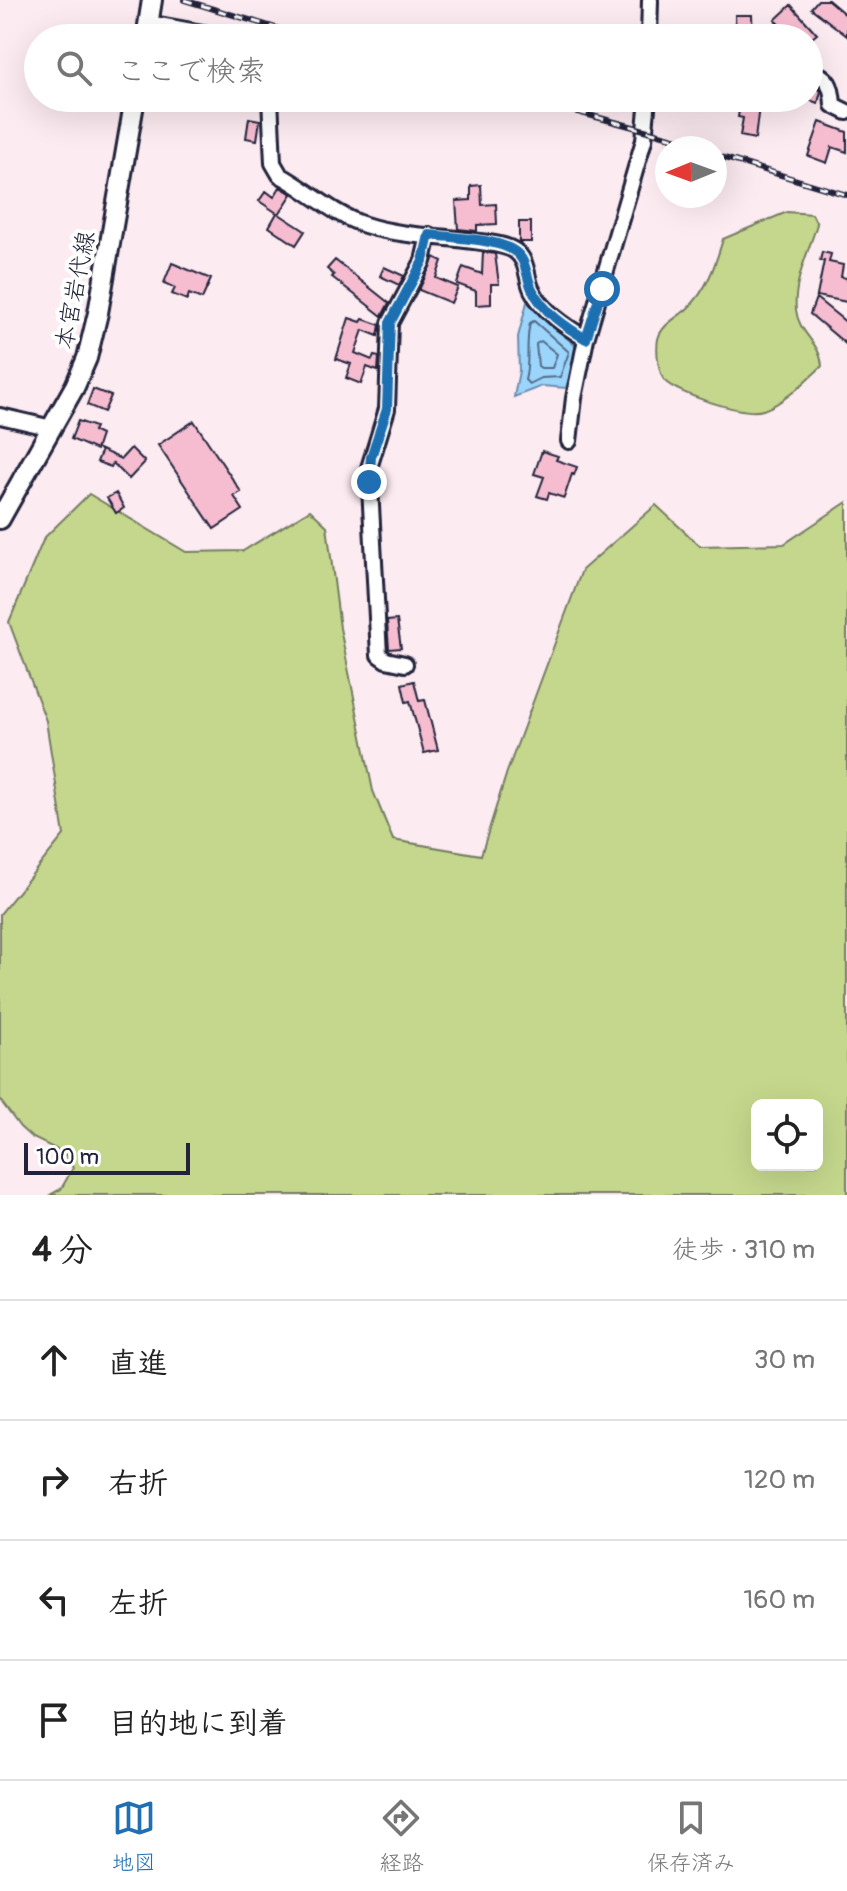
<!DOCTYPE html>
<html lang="ja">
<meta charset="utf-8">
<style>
:root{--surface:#fff;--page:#f6f6f6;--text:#222;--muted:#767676;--line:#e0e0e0;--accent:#1f6fb2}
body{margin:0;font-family:Pangolin,"Klee One",sans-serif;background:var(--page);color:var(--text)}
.controls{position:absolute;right:24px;bottom:24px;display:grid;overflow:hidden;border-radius:12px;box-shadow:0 8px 32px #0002}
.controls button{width:72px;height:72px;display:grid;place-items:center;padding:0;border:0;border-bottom:2px solid var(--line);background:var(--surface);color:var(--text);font:40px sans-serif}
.compass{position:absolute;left:655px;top:136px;width:72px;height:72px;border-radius:50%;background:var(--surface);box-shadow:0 8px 32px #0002;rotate:269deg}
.scale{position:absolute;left:24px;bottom:20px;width:166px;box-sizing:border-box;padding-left:8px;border:4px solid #22223b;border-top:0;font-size:22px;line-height:28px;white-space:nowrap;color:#22223b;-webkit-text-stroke:6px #fff;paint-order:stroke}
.stop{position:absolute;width:24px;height:24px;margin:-18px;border:6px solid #1f6fb2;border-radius:50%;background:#fff}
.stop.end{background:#1f6fb2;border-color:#fff;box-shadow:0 2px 8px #0008}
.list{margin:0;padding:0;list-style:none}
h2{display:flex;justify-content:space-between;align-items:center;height:104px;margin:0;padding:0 32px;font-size:34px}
h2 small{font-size:26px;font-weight:400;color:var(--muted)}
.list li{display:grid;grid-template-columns:52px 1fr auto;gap:24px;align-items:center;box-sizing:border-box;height:120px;padding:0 32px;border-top:2px solid var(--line)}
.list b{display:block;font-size:30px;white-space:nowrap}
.list em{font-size:26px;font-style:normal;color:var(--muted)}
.icon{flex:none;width:44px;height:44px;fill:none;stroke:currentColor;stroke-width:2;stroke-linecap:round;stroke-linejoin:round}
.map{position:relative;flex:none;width:847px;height:1195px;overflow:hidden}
.search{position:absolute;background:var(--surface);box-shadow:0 8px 32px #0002;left:24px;right:24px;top:24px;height:88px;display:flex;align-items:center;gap:20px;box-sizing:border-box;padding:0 28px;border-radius:44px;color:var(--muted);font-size:30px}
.sheet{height:584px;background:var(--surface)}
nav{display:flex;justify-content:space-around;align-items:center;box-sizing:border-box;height:112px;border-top:2px solid var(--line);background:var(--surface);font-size:22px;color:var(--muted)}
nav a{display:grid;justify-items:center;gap:4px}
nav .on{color:var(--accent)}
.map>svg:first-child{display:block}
</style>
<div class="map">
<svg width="847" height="1195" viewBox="0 0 847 1195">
<rect width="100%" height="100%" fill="#fcebf1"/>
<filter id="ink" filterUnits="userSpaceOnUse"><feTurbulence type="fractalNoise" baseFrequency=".0125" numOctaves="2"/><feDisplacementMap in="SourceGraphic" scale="16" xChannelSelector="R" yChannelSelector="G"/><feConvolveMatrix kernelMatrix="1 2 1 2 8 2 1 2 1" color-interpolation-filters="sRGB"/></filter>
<g filter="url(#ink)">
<path fill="#c5d78c" stroke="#747c64" stroke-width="2" fill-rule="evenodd" d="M787 212 812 214 817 224C809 251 793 282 796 310 799 335 820 341 822 366 806 381 783 404 763 410 745 416 677 394 665 381 658 373 656 350 658 339 662 324 677 318 687 309 707 291 716 263 723 239Z
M89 494 186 552 243 551 310 510 327 526 340 628 373 791 393 840 481 855 507 772 582 570 656 505 700 546 784 544 847 502V1195H50L61 1189 73 1168 64 1153 31 1137 20 1127 0 1100V914L64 835 46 721 9 622 44 538ZM757 1105H817V1165H757Z"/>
<path fill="#9bd5fb" stroke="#6b8dae" stroke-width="2" d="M527 302 578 348 566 388 542 386 514 397 519 371 518 337Z"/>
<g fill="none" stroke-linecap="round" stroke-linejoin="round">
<path stroke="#526a88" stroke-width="2" d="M534 321 569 352 560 377 541 378 529 384 525 380C530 362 525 344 530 323Z
M541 341 557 354 552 368H541L538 366 536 344Z"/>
</g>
<path fill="#f6bdd1" stroke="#22223b" stroke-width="2" d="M818 0H828L847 16V36L811 8Z
M791 5 817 34 812 38H791L775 20Z
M735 15H752L753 38H736Z
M811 83 821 91 818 103 809 100Z
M741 98H760L755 139 740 136 743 118 738 117Z
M249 118 260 120 257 140 246 138Z
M820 122 847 132V152L832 147 827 163 808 156Z
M481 185 482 205 496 204 497 224 477 225V231L458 229 456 201 471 200V186Z
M280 187 292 194 279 214 305 231 296 245 269 227 277 213 259 201 266 191 274 197Z
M519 222H531V242H519Z
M483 252 495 254 499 284H491V304L476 305V291L457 284 463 267 482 274Z
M822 252 831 254 829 262 843 265 841 277 847 278V302L817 296 824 261H820Z
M434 257 442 261 436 278 458 287 451 303 419 290Z
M335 260 389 303 382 316 332 277 334 275 327 269Z
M172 263 211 279 202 299 189 294 187 300 172 294 175 288 164 283Z
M384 267 404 276 399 285 380 276Z
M816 298 847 323V345L810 314Z
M349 318 361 322 363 319 380 325 378 336 363 330 355 353 372 360 374 356 379 357 378 371 367 367 361 384 346 378 351 364 336 359Z
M93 389 111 396 104 412 87 405Z
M78 421 95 427 93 431 101 435 96 450 71 439Z
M194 421 241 492 234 496 243 510 214 529 158 445Z
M131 448 145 462 129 479 113 463 111 467 97 462 101 452 99 449 121 459Z
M542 451 558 456 556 460 577 467 574 475 572 474 564 498 549 493 547 499 537 496 544 477 534 474Z
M116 493 124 508 116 513 107 498Z
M397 620 401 648 389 649 387 621Z
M414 681 419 701 425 700 438 750 424 753 410 701 406 702 402 684Z"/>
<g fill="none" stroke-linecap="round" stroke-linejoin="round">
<defs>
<path id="street" d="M148 23 230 38
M649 38 650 0
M809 71C829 76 832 86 833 105L847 112
M270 98 273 163 280 175C308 190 334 215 365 225 399 236 438 236 474 241 486 243 505 244 515 251 528 260 526 278 532 290 543 312 567 327 586 339L644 140 648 98
M0 416 52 428
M569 441 574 398 586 339
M405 664 386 660 379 655 369 468 387 409 390 323 423 261 429 235"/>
<path id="secondary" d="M146 38 152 0
M0 519 75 386 87 358 98 313 135 98"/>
</defs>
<use href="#street" stroke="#22223b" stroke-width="20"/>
<use href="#secondary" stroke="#22223b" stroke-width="24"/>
<use href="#street" stroke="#fff" stroke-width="14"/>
<use href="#secondary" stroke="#fff" stroke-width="18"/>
<defs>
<path id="rail" d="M184 0 309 38
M302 29 330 38
M526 98 711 148
M715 155 847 195"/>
</defs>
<use href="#rail" stroke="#22223b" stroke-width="6"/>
<use href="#rail" stroke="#fff" stroke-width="3" stroke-dasharray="9" stroke-linecap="butt"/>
</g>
</g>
<g fill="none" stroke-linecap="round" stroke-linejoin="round" filter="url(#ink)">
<path stroke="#1f6fb2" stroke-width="10" d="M369 482 371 457 387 409 390 323 423 261 429 235C450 237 497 239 514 251 527 259 526 277 532 289 543 312 566 327 586 339L602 289"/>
</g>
<g text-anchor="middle" stroke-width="8" stroke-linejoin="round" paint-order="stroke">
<g font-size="24" fill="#22223b" stroke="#fff">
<text transform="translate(75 290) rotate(-79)" y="8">本宮岩代線</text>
</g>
</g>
</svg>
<div class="controls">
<button><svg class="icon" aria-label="locate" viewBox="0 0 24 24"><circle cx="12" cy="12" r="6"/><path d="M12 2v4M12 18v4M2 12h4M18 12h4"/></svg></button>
</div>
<svg class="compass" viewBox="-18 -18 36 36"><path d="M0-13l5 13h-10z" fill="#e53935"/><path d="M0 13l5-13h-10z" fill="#767676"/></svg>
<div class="scale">100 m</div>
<div class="stop" style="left:602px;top:289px"></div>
<div class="stop end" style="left:369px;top:482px"></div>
<div class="search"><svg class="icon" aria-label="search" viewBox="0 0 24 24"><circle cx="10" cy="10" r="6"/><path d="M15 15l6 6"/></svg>ここで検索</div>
</div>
<section class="sheet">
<h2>4 分<small>徒歩 · 310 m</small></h2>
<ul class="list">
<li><svg class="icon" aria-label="ahead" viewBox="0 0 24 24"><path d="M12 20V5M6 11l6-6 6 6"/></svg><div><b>直進</b></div><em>30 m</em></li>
<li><svg class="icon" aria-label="right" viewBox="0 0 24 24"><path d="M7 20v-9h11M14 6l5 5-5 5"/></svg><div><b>右折</b></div><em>120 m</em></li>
<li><svg class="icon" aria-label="left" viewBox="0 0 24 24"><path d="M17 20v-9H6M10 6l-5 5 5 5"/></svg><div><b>左折</b></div><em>160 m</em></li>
<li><svg class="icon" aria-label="arrive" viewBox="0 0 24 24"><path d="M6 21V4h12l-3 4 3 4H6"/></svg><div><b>目的地に到着</b></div></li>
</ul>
</section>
<nav>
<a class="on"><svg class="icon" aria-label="map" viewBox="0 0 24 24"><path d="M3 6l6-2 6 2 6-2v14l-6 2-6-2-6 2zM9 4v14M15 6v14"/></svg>地図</a>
<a><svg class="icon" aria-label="directions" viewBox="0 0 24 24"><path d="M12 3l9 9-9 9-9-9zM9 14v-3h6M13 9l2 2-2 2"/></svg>経路</a>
<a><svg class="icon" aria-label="saved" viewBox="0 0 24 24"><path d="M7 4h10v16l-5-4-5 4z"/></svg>保存済み</a>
</nav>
